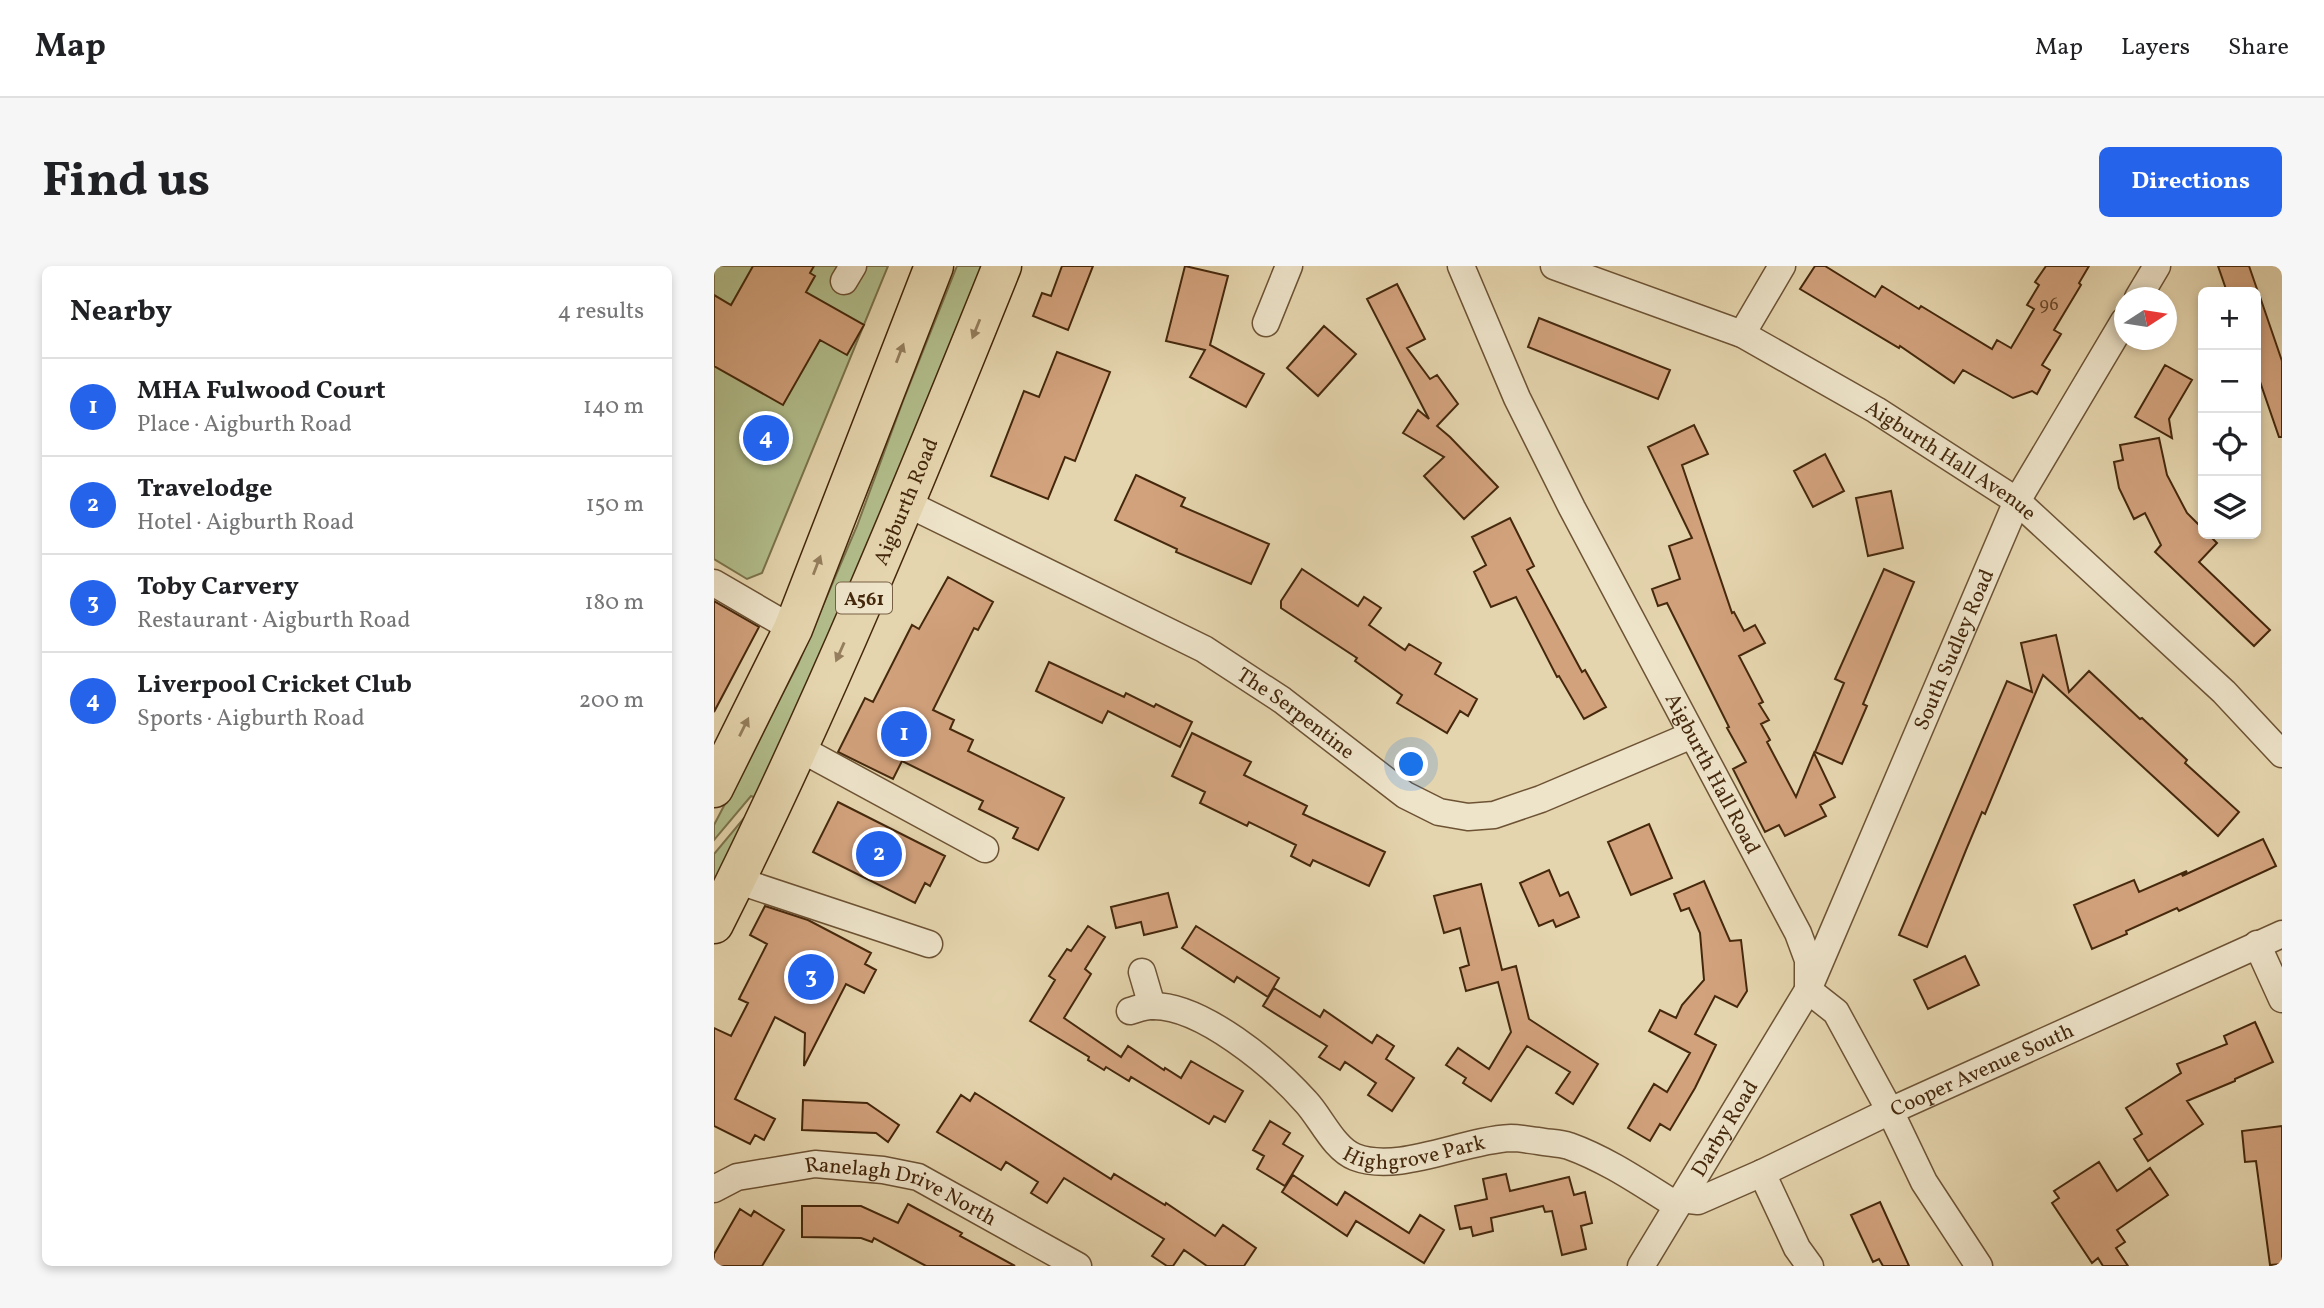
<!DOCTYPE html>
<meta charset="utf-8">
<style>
:root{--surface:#fff;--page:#f6f6f6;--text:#202124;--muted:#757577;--line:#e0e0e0;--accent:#2563eb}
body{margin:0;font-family:Vollkorn,serif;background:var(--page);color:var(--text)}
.controls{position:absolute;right:21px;top:21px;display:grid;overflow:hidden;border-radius:10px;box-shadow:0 4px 10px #0003}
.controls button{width:63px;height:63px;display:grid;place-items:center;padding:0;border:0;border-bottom:2px solid var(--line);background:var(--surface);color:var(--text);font:35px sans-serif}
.compass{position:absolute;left:1400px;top:21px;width:63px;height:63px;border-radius:50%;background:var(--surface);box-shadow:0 4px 10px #0003;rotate:78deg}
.you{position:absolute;left:698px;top:499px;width:24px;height:24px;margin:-18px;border:5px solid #fff;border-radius:50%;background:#1a73e8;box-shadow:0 0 0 10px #1a73e833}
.badge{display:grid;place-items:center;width:46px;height:46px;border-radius:50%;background:var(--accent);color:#fff;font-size:23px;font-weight:700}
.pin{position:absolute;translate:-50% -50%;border:4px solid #fff;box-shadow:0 2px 7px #0006}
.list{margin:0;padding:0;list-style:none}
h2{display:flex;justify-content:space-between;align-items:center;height:91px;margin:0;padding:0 28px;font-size:30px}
h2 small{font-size:23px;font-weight:400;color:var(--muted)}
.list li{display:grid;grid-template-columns:46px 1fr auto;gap:21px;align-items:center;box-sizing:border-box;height:98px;padding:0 28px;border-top:2px solid var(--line)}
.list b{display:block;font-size:26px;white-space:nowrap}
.list p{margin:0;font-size:23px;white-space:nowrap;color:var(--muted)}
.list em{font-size:23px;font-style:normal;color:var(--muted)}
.icon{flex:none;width:38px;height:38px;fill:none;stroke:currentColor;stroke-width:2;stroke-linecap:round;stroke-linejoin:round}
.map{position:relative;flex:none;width:1568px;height:1000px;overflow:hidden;border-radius:10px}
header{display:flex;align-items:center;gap:42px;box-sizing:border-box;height:98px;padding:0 35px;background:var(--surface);border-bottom:2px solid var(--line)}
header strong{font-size:33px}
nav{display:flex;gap:38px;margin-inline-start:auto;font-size:24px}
.intro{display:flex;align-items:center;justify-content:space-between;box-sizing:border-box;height:168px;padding:0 42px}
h1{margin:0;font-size:49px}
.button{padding:18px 32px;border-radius:10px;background:var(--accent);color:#fff;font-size:24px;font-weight:700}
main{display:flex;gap:42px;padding:0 42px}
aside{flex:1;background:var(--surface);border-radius:10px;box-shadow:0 4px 10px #0003}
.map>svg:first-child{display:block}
</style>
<header>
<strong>Map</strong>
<nav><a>Map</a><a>Layers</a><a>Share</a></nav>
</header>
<div class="intro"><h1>Find us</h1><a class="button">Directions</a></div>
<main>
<aside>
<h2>Nearby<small>4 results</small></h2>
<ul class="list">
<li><span class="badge">1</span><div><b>MHA Fulwood Court</b><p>Place · Aigburth Road</p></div><em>140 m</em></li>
<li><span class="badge">2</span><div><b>Travelodge</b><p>Hotel · Aigburth Road</p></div><em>150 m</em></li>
<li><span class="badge">3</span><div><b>Toby Carvery</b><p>Restaurant · Aigburth Road</p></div><em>180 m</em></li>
<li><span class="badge">4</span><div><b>Liverpool Cricket Club</b><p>Sports · Aigburth Road</p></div><em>200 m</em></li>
</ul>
</aside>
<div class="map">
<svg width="1568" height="1000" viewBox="0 0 1568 1000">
<rect width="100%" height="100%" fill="#e5d5ae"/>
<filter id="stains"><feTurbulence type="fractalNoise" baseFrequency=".00286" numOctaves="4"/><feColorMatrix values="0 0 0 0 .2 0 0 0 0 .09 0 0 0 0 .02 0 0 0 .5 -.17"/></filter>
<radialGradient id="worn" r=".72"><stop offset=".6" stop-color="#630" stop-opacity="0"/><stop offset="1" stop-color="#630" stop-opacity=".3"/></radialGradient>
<path fill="#b2be8c" stroke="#7c734c" stroke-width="2" d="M0 0H174L48 307 33 313 0 293Z
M243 0H277L45 533 37 530 0 574V559L84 398 143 260 189 135Z
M30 552 36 553 0 626V588Z"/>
<path fill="#d2a27d" stroke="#45280c" stroke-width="2" d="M39 0H100L96 7 101 10 92 26 150 59 133 89 106 74 69 139 0 100V29L17 39Z
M348 0H379L354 64 319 50 328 27 337 30Z
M471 0 514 10 496 79 550 108 532 141 476 111 491 84 452 75Z
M1101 0H1111L1161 31 1168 20 1205 43 1207 40 1278 83 1283 74 1297 82 1320 43 1313 39 1325 19 1321 16 1332 0H1375L1365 17 1367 19 1340 64 1347 68 1328 99 1336 104 1323 128 1318 125 1299 132 1249 104 1240 117 1186 80 1185 82 1086 23Z
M1504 0H1535L1544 26H1513Z
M683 18 711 73 693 82 716 113 723 109 744 138 723 160 736 171 784 221 750 253 710 210 730 191 689 167 704 144 715 153 653 33Z
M1542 28H1545L1568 95V171H1565L1542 104Z
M825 52 956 104 944 133 814 81Z
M610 60 642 88 604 130 573 102Z
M343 86 396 106 361 195 351 191 334 233 277 210 310 125 325 131Z
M1451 99 1478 114 1455 153 1458 172 1421 151Z
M980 159 994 188 968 199 1018 347 1020 346 1030 365 1041 359 1051 377 1025 390 1049 436 1045 438 1055 454 1047 458 1056 474 1053 476 1082 531 1100 487 1121 531 1106 539 1112 550 1071 570 1065 559 1051 566 1019 503 1032 496 1013 462 1015 461 953 337 944 340 938 323 966 313 955 280 978 272 934 181Z
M1445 172 1453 209 1473 247 1489 263V268H1494L1503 277 1485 296 1556 364 1540 380 1441 286 1447 279 1431 247 1420 253 1405 222 1400 196 1409 194 1406 179Z
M1111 188 1130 225 1099 241 1080 205Z
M422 209 471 232 467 240 555 278 537 318 462 286 463 283 401 254Z
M1177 225 1189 282 1154 290 1142 232Z
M796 252 820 300 813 304 868 406 871 404 892 441 870 453 845 410 843 411 802 331 777 341 760 306 772 299 758 271Z
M588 303 644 340 650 331 667 342 655 359 691 384 695 378 727 397 721 408 763 433 754 450 746 445 733 467 683 437 688 429 641 395 643 392 567 342V335Z
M1170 303 1200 316 1149 438 1153 440 1128 498 1101 486 1130 417 1121 413Z
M234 311 279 336 264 364 260 362 219 444 240 454 236 463 259 474 254 485 350 532 324 584 299 572 304 562 265 543 269 535 188 495 179 513 124 486 151 432 159 436 198 359 205 363Z
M0 335 45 361 0 446Z
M1342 369 1355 426 1375 405 1426 453 1428 452 1473 494 1471 497 1525 546 1504 570 1329 409 1271 548 1268 546 1252 584 1213 681 1185 669 1293 415 1318 426 1307 377Z
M335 396 410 431 412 427 440 441 442 438 478 456 466 481 394 445 388 457 322 425Z
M478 467 537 496 530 509 593 540 589 548 671 586 655 620 599 594 596 600 577 590 582 579 535 556 533 560 486 537 491 526 458 510Z
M124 536 231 590 216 620 211 617 201 637 99 586Z
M935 558 958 612 917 629 894 576Z
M1549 573 1562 600 1465 645 1463 642 1412 665 1413 668 1378 683 1360 639 1420 614 1425 626 1473 605 1468 610Z
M835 604 846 630 854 626 865 651 842 661 839 654 825 660 806 617Z
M990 615 1016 675 1027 674 1033 725 1023 741 1001 730 981 768 1002 779 981 822 956 864 946 858 936 875 914 862 940 818 953 826 976 787 935 765 946 744 962 752 968 739 990 714 986 667 975 642 967 645 960 628Z
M767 618 788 704 802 700 815 753 884 798 859 838 842 827 856 806 813 780 777 835 749 817 752 812 732 799 744 782 775 803 797 766 784 716 752 725 746 702 755 699 746 662 730 667 720 630Z
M454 627 463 661 430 669 427 656 402 662 397 641Z
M51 640 94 654 157 687 151 698 162 704 150 727 132 718 90 800 91 767 61 751 21 833 61 853 50 874 41 869 36 878 0 860V762L17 770 34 737 25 733 53 678 36 669Z
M374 660 391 671 371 703 377 708 350 752 407 791 414 780 450 804 451 802 467 812 477 795 529 825 511 856 500 850 495 858 417 811 415 815 392 801 390 804 374 794 375 791 316 755 341 714 335 710 353 683 357 685Z
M482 660 565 712 554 731 523 711 520 716 468 682Z
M1251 690 1265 719 1214 743 1200 714Z
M560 722 606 751 610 744 658 777 663 769 680 780 672 793 700 812 678 845 654 829 662 817 631 796 626 804 605 791 613 780 549 740Z
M1541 756 1559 796 1521 813V815L1473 835 1489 858 1434 895 1420 873 1428 868 1412 842 1467 807 1463 798 1513 778 1510 770Z
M261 827 397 913 400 908 451 939 452 937 501 970 509 959 542 982 530 1000H493L470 984 459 1000H453L438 990 450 973 350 912 333 937 317 927 324 916 292 896 287 904 223 866 247 829 256 835Z
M89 834 153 837 185 859 174 876 162 867 88 864Z
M556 855 576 867 569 878 589 890 571 920 543 903 550 890 539 884Z
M1568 860V998L1556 999 1542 895 1531 896 1528 865Z
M1385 896 1403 925 1436 902 1454 929 1403 964 1411 976 1402 982 1414 1000H1389L1384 992 1378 997 1338 937 1345 932 1340 925Z
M792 908 796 925 855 911 860 929 871 926 878 957 867 960 872 983 848 989 838 945 831 946 829 940 777 952 779 965 759 970 757 961 746 963 741 940 773 933 769 913Z
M579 909 623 939 631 926 695 967 706 949 730 964 710 997 642 955 633 970 568 926Z
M1166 936 1195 1000H1169L1165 993 1159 996 1137 949Z
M194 938 248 967 246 970 301 1000H212L160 972 158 976 147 972 88 971V940H147L184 957Z
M26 943 37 950 40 945 70 964 48 1000H0V988Z"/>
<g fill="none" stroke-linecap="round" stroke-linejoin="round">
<defs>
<g id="minor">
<path id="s1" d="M747 0 803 132 858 242 1084 667 1094 694V720"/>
<path id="s2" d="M840 0 1028 68 1162 144 1303 235 1510 426 1568 488"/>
<path d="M130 15 139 0"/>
<path d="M1424 32 1443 0"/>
<path d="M552 57 575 0"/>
<path d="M1028 68 1068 0"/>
<path id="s3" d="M192 237 490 383 568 434 691 529 725 546 754 551 780 549 827 533 978 469"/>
<path d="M0 317 79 363"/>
<path d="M83 481 271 583"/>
<path d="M22 614 215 678"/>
<path d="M1543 678 1568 733"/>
<path d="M428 706 438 740"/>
<path d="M1094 724 1122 746 1176 845 1210 916 1265 1000"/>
<path id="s4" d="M416 745C423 743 430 740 437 740 487 738 560 800 592 836 607 852 620 883 641 891 685 908 749 874 797 872 806 872 815 874 824 875 834 877 846 877 855 880 894 894 928 918 962 939"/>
<path d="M1048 907 1083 982 1096 1000"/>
<path id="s5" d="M0 923 23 911 101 898 169 904 204 911 364 1000"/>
<path id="s6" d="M966 933 984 935 1048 907 1176 845 1568 668"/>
<path id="s7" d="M927 1000 1094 724 1303 235 1410 55"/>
</g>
<g id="highway">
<path d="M0 522 79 363 220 0"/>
<path id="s8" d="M0 658C107 445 199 221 288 0"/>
</g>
</defs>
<use href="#minor" stroke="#6d5334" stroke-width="29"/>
<use href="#highway" stroke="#45280c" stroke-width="41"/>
<use href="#minor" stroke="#eee4ca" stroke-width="26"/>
<use href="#highway" stroke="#e5d5ae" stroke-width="38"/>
</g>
<defs><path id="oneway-solid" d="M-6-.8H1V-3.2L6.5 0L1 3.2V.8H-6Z" transform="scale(1.75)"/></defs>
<g fill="#957e5d">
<use href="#oneway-solid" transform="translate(262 63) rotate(112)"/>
<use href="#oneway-solid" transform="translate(186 87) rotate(-69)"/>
<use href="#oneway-solid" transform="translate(103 299) rotate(-69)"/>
<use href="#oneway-solid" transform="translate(126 386) rotate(114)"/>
<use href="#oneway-solid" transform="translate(30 461) rotate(-64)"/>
</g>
<g text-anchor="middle" stroke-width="5" stroke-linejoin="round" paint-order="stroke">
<g font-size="18" fill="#684628">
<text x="1335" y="44">96</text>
</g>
<rect fill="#eee4ca" stroke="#786045" stroke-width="2" x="122" y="316.5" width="56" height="31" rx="5"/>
<g font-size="19" font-weight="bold" fill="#45280c">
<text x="150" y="339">A561</text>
</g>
<g font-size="21" fill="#45280c" stroke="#eee4ca">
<text dy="7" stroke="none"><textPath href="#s2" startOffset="444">Aigburth Hall Avenue</textPath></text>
<text dy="7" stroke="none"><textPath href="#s8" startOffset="464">Aigburth Road</textPath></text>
<text dy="7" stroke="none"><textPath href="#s7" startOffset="693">South Sudley Road</textPath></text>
<text dy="7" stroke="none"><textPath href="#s3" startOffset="444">The Serpentine</textPath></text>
<text dy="7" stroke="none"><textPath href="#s1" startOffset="567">Aigburth Hall Road</textPath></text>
<text dy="7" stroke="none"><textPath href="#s6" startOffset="331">Cooper Avenue South</textPath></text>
<text dy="7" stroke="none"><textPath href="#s7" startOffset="161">Darby Road</textPath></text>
<text dy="7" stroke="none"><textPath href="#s4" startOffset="343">Highgrove Park</textPath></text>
<text dy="7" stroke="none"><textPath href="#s5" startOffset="196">Ranelagh Drive North</textPath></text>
</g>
</g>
<rect width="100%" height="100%" filter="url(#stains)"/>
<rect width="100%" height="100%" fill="url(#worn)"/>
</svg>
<div class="controls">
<button>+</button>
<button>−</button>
<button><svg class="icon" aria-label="locate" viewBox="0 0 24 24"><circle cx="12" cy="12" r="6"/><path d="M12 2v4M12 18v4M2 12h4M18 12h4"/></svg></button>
<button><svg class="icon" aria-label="layers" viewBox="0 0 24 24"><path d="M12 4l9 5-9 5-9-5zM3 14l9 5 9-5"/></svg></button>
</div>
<svg class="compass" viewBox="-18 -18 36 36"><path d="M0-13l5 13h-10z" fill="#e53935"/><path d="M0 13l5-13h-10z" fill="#757577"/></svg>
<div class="you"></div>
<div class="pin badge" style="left:190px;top:468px">1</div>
<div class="pin badge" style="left:165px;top:588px">2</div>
<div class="pin badge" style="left:97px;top:711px">3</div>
<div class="pin badge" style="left:52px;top:172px">4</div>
</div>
</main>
